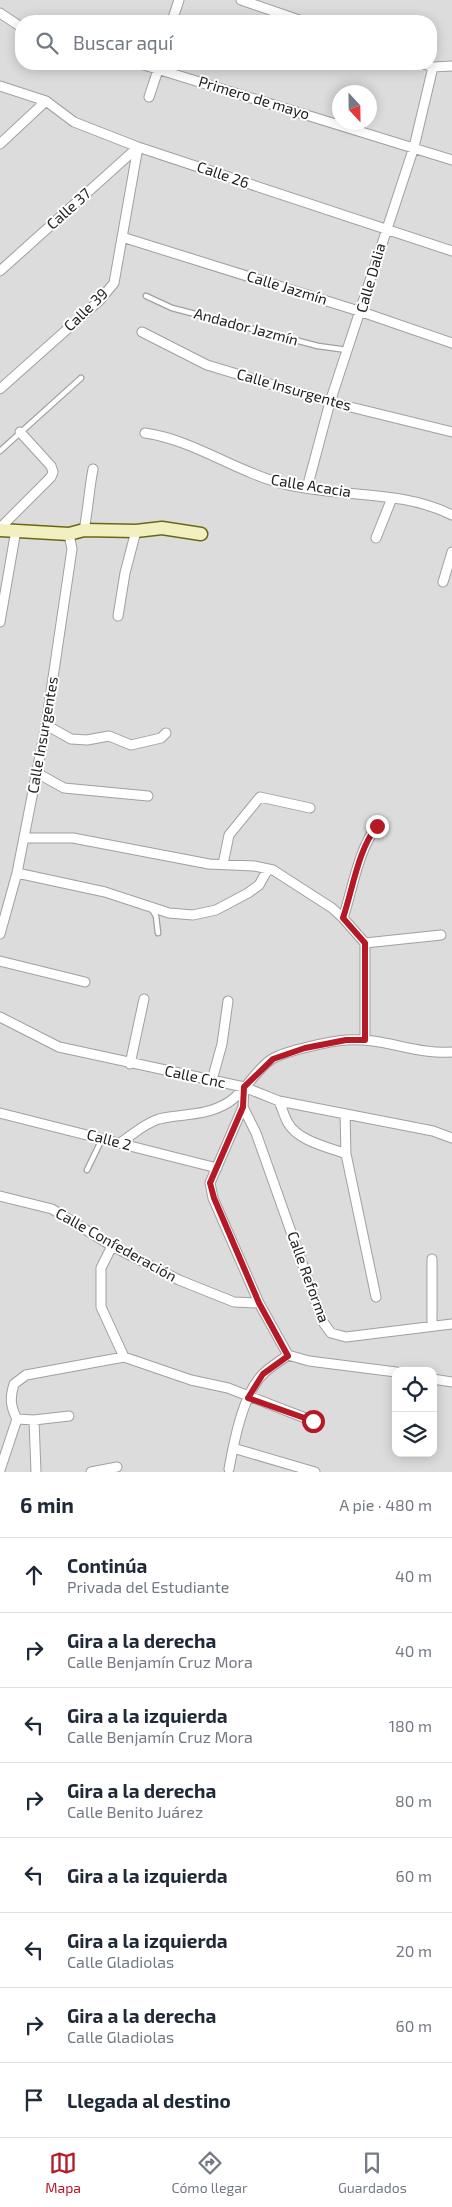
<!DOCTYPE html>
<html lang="es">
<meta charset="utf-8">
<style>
:root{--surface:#fff;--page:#f2f2f3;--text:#1f2937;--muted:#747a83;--line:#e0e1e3;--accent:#b51925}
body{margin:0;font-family:"Exo 2",sans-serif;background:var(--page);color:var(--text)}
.controls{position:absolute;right:15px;bottom:15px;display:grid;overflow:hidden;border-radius:10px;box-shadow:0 2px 12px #0003}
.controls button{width:45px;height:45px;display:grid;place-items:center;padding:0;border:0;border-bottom:1px solid var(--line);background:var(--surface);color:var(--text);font:25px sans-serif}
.compass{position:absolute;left:332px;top:85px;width:45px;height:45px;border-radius:50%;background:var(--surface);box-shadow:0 2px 12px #0003;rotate:158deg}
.stop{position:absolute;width:15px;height:15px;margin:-11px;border:4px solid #b51925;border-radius:50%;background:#fff}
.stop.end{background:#b51925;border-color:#fff;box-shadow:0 1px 5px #0008}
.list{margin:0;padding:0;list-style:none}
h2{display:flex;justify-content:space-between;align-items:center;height:65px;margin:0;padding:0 20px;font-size:21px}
h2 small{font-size:16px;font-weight:400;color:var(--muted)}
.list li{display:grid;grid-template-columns:32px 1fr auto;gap:15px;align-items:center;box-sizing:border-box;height:75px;padding:0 20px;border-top:1px solid var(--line)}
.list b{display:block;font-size:19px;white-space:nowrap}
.list p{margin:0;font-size:16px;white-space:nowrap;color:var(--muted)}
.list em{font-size:16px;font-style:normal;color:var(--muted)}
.icon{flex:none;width:28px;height:28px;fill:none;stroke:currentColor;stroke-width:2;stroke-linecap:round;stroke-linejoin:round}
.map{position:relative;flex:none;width:452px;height:1472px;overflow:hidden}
.search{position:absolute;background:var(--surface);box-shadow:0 2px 12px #0003;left:15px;right:15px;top:15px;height:55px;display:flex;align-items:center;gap:12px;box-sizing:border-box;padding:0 18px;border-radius:20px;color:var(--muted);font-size:19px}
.sheet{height:665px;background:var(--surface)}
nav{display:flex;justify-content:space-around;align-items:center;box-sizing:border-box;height:70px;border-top:1px solid var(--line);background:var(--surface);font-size:14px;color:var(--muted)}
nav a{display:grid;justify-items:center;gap:2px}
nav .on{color:var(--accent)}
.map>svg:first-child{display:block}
</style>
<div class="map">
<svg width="452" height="1472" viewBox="0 0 452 1472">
<rect width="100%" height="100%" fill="#eeebe6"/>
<path fill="#dddcdc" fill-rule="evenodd" d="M0 0H452V1472H0ZM21 21H431V64H21ZM340 92H370V122H340ZM396 1371H433V1453H396Z"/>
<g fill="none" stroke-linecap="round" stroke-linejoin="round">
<defs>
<path id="lane" d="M146 296 172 308 318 346 347 350
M0 451 81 378
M151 908 156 916 158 933
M87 1170 102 1139"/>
<path id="street" d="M241 0 302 21
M0 13 21 27
M172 21 179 0
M141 64 452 160
M424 64 433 67 452 66
M0 86 46 101 74 122 138 147 452 251
M149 97 160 64
M0 144 46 101
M122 237 362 312 452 343
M0 271 138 147
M142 332 207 365 330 402 452 432
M0 389 100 300 114 283 138 147
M145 433C194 440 236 472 284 484 339 498 400 489 452 515
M307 488 330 402 414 147 433 67
M0 528 51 477 53 472 51 466 20 432
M84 530C88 510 89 490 93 469
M376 538 392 498
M443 582 452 552
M118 616 125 573 136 531
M0 622 16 530
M46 725 71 739 87 740 109 736 131 745 161 738 166 733
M37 773 64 788 148 796
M24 838H73L209 864 254 866 273 870 332 908 343 918
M223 864 229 835 260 797 310 808
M17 873 105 892 169 913 193 915 216 910 248 893 259 885 268 869
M0 934 17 873 46 725 72 549 69 534
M365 943 343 918C353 888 358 850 377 826
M365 943V1040
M365 943 441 935
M0 961 85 982
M0 1017 59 1047 244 1087 279 1101 433 1131 452 1138
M130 1064 144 999
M212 1080 222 1044 228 1001
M244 1087 243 1107 210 1183 213 1198 259 1303 288 1355
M279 1101C282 1108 284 1116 288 1123 298 1141 328 1147 346 1154
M243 1107 256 1133 323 1322 331 1333 346 1337 452 1324
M0 1113 217 1168
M345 1114 346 1154 376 1297
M120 1143C132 1135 145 1123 159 1119 184 1113 205 1117 229 1102 246 1091 256 1069 272 1059 285 1051 331 1041 346 1040 382 1037 417 1055 452 1052
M0 1196 52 1209 112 1246 179 1280 234 1302 259 1303
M112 1246 101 1268V1307L124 1357
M432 1326V1259
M288 1355 309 1361 396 1372
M433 1379 452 1382
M17 1419 34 1420 69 1416
M34 1420 36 1472
M233 1448 315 1472
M229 1469C234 1441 243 1394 263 1374 270 1367 280 1361 288 1355
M0 1470 17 1419C10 1406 10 1397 14 1384L26 1375 124 1357 191 1380 228 1388 313 1421
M91 1472 117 1467"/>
<path id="secondary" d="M0 530 69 534 84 530 136 531 162 528 201 534"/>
</defs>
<use href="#lane" stroke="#a0a0a0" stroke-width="7"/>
<use href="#street" stroke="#a0a0a0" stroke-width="11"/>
<use href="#secondary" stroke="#666912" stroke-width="15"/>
<use href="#lane" stroke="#fff" stroke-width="4.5"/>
<use href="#street" stroke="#fff" stroke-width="9"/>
<use href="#secondary" stroke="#f2f0c1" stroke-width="12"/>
</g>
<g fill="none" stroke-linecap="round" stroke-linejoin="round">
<path stroke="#b51925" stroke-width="6" d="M313 1421 248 1398 263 1374 288 1356 259 1303 214 1198 210 1183 243 1107 244 1087 273 1059 305 1048 346 1040H365V943L343 918C353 888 358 850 377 826"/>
</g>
<g text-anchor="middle" stroke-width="4" stroke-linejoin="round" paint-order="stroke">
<g font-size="15" fill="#1f1f1f" stroke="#fff">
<text transform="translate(254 98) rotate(17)" y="5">Primero de mayo</text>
<text transform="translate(223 175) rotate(19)" y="5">Calle 26</text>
<text transform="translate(69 209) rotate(-42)" y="5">Calle 37</text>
<text transform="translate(371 278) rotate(-74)" y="5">Calle Dalia</text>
<text transform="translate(287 288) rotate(17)" y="5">Calle Jazmín</text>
<text transform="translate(86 310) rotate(-44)" y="5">Calle 39</text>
<text transform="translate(246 327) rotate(15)" y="5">Andador Jazmín</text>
<text transform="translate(294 390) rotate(16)" y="5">Calle Insurgentes</text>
<text transform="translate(311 486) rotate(9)" y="5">Calle Acacia</text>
<text transform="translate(43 735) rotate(-80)" y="5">Calle Insurgentes</text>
<text transform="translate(195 1077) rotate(12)" y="5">Calle Cnc</text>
<text transform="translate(109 1140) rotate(15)" y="5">Calle 2</text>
<text transform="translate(116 1245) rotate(29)" y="5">Calle Confederación</text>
<text transform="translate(308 1277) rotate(70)" y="5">Calle Reforma</text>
</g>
</g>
</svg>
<div class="controls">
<button><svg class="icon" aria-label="locate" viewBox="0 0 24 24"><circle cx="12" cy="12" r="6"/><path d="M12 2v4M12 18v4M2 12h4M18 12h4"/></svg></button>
<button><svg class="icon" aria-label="layers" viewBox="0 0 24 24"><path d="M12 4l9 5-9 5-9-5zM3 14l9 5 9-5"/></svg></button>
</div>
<svg class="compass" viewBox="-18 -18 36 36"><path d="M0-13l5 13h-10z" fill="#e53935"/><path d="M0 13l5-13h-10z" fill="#747a83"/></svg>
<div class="stop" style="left:313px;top:1421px"></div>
<div class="stop end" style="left:377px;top:826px"></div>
<div class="search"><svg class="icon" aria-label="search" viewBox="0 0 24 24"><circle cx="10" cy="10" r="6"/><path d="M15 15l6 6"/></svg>Buscar aquí</div>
</div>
<section class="sheet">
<h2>6 min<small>A pie · 480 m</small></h2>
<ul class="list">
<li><svg class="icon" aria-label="ahead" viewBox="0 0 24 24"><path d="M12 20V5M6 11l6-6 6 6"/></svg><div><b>Continúa</b><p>Privada del Estudiante</p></div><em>40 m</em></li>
<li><svg class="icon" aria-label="right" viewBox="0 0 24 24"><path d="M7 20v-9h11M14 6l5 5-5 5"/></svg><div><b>Gira a la derecha</b><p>Calle Benjamín Cruz Mora</p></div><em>40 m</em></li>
<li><svg class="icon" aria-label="left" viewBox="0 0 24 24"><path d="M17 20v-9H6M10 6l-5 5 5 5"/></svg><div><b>Gira a la izquierda</b><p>Calle Benjamín Cruz Mora</p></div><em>180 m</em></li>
<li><svg class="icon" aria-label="right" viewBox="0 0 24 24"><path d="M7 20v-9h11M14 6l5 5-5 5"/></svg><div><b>Gira a la derecha</b><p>Calle Benito Juárez</p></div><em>80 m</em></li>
<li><svg class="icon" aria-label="left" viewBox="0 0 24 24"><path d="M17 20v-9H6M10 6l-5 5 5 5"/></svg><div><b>Gira a la izquierda</b></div><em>60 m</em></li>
<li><svg class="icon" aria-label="left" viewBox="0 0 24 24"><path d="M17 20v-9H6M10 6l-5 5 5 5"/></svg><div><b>Gira a la izquierda</b><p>Calle Gladiolas</p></div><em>20 m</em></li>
<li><svg class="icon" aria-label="right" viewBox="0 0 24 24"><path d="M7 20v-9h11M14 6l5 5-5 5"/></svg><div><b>Gira a la derecha</b><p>Calle Gladiolas</p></div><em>60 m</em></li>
<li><svg class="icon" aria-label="arrive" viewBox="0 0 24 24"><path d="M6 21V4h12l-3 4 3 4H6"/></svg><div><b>Llegada al destino</b></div></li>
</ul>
</section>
<nav>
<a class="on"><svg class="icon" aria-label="map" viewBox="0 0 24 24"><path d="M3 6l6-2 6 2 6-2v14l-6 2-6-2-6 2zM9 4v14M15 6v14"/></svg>Mapa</a>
<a><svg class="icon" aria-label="directions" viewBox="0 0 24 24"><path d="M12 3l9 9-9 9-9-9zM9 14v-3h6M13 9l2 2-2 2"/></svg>Cómo llegar</a>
<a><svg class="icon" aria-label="saved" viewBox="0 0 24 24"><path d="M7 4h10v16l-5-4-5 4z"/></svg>Guardados</a>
</nav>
